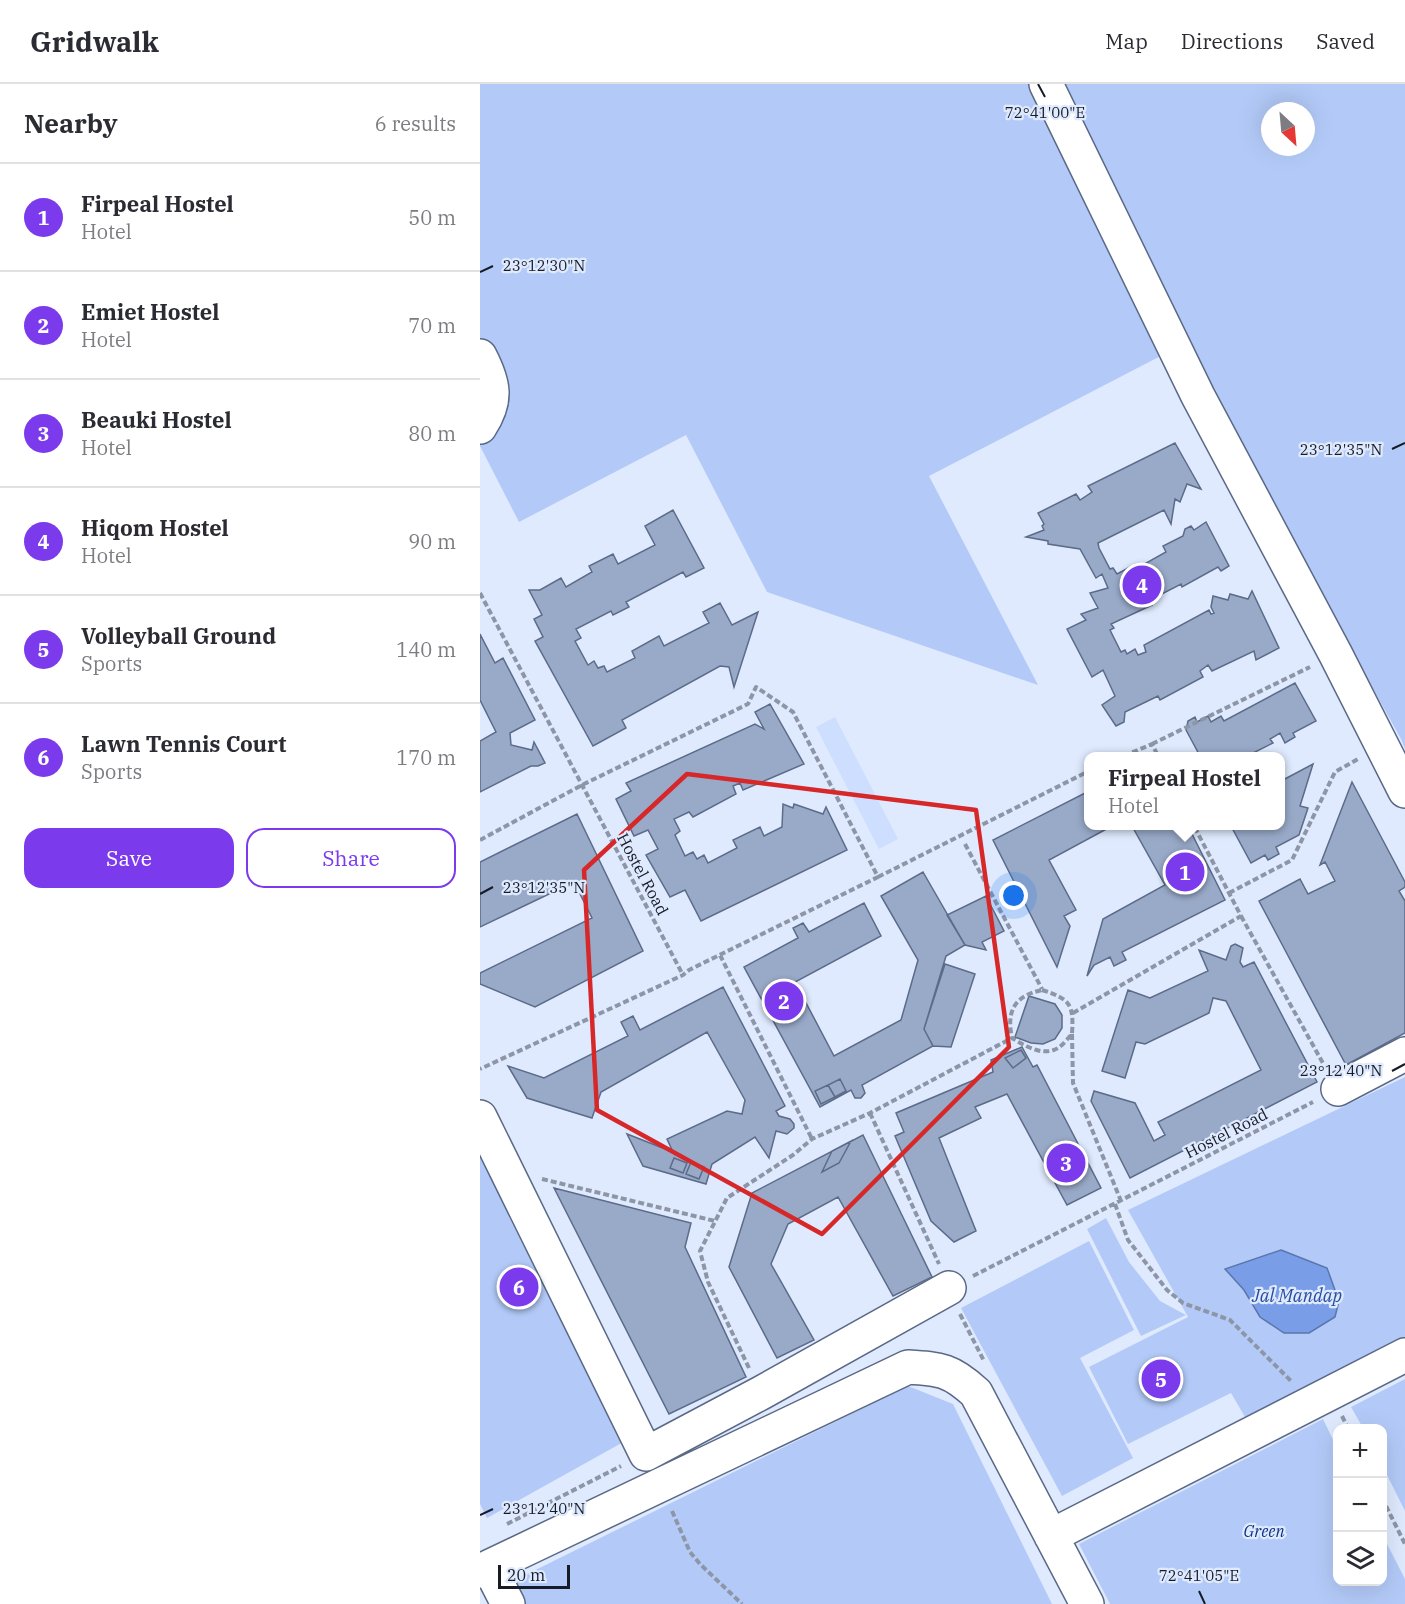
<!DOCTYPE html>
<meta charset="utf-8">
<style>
:root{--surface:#fff;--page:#f7f7f7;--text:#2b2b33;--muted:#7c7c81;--line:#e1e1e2;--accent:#7c3aed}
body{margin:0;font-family:"IBM Plex Serif",serif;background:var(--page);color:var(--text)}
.controls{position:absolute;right:18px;bottom:18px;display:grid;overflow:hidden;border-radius:12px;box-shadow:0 6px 24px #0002}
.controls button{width:54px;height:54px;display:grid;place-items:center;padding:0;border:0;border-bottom:2px solid var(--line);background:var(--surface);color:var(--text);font:30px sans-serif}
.compass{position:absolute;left:781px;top:18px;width:54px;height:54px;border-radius:50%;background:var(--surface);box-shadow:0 6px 24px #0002;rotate:154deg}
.scale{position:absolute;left:18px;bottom:15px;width:72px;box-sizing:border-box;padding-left:6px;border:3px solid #151b27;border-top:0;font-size:16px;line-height:21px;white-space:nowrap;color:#151b27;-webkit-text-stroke:4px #dfeafe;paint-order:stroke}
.you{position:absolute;left:534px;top:812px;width:21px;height:21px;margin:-15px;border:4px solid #fff;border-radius:50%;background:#1a73e8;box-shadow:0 0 0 9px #1a73e833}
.badge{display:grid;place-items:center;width:39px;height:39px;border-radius:50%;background:var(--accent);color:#fff;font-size:20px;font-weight:700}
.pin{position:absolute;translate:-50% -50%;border:3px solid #fff;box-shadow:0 2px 6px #0006}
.popup{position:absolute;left:604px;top:668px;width:201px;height:78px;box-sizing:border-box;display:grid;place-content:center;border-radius:12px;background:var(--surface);filter:drop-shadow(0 2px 4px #0005);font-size:20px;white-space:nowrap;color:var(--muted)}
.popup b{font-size:22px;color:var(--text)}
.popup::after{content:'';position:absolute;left:50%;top:100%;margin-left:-12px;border:12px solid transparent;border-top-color:var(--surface)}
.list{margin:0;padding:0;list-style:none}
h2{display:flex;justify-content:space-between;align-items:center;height:78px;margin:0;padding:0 24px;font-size:26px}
h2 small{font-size:20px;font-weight:400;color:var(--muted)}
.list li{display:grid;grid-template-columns:39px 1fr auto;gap:18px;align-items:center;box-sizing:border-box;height:108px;padding:0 24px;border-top:2px solid var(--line)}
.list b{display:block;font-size:22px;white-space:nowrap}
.list p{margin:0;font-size:20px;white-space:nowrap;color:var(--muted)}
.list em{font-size:20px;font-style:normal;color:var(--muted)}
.actions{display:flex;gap:12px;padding:18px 24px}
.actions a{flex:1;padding:14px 0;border:2px solid var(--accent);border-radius:18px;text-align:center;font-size:21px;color:var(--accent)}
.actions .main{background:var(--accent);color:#fff}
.icon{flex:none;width:33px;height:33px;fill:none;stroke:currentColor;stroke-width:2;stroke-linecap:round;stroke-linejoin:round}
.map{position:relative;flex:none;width:925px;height:1520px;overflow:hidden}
header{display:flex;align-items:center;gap:36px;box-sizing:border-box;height:84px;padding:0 30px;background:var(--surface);border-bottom:2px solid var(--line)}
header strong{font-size:28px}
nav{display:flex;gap:33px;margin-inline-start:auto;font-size:21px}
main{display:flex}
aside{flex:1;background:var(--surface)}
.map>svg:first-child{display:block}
</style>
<header>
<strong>Gridwalk</strong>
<nav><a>Map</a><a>Directions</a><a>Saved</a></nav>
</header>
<main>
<aside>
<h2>Nearby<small>6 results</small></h2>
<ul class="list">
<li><span class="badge">1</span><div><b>Firpeal Hostel</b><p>Hotel</p></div><em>50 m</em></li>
<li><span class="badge">2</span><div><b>Emiet Hostel</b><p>Hotel</p></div><em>70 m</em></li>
<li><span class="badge">3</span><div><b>Beauki Hostel</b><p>Hotel</p></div><em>80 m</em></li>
<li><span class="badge">4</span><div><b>Hiqom Hostel</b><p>Hotel</p></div><em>90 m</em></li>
<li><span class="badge">5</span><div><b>Volleyball Ground</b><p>Sports</p></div><em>140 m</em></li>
<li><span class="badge">6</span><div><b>Lawn Tennis Court</b><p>Sports</p></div><em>170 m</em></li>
</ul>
<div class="actions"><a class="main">Save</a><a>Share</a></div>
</aside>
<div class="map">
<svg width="925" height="1520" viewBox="0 0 925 1520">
<rect width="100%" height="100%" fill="#dfeafe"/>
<path fill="#cddefe" d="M355 633 418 755 399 765 336 643Z"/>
<path fill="#b3caf8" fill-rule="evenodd" d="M0 0H565L698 263 449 392 558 601 287 508 206 351 39 438 0 362Z
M568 0H925V665L921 655 834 499ZM790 27H826V63H790Z
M925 993V1256L765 1333 751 1309 648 1360 609 1283 708 1233 648 1126Z
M0 1056 156 1351 7 1434 0 1420Z
M626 1134 649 1178 680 1217 706 1231 661 1252 607 1145Z
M609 1157 654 1246 600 1274 653 1374 582 1412 481 1224Z
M925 1295V1427L903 1383 902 1344H883L871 1323Z
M428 1302 473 1320 572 1520H31L23 1502Z
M843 1335 857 1364 858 1498H902L903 1452 925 1495V1520H630L599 1460Z"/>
<path fill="#799de6" stroke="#5b76ad" stroke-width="1.5" d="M801 1166 847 1184 859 1217 855 1233 829 1249H804L780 1233 764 1206 745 1185Z"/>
<path fill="#99aac9" stroke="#5b6b88" stroke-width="1.5" d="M695 359 721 405 707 400 700 418 695 415 691 440 684 426 618 459 619 464 630 485 633 484 637 490 652 482 654 486 686 468 683 462 703 452 705 445 711 442 714 446 726 438 749 482 741 487 738 483 702 503 701 500 670 516 672 521 631 540 634 544 630 546 641 568 645 566 647 570 655 565 658 571 666 568 664 561 729 526 731 530 734 529 731 523 733 512 748 516 750 510 768 515 772 507 799 564 776 576 774 567 732 587 728 581 720 587 723 593 680 616 678 612 645 628 644 638 636 642 622 621 635 612 623 586 612 593 587 545 606 536 601 530 618 524 610 509 628 504 622 490 616 494 600 465 568 460V457L546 453 564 446 562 442 564 440 558 429 596 410 600 416 612 408 608 402Z
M193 426 224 484 206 493 203 488 146 518 149 523 133 531 131 527 96 545 101 554 95 557 108 581 114 577 118 584 124 582 127 588 155 574 152 567 179 552 184 562 229 539 223 528 240 519 252 541 278 528 254 603 249 583 240 582 142 636 146 644 113 662 55 557 63 553 54 535 62 531 49 506H60L81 494 86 503 112 488 109 482 133 470 138 480 175 461 165 442Z
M0 550 15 579 23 574 55 636 30 649 31 661 52 666 54 658 65 679 58 682H51L0 708V657L16 648 0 616Z
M815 599 836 637 813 649 815 653 805 659 800 649 790 655 793 659 773 669 775 672H720L706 646 708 637 715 633 717 638 728 632 731 638 741 632 744 637Z
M290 620 324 680 263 706 260 699 253 702 256 710 213 733 209 728 194 735 200 747 195 751 205 772 213 768 217 775 224 771 228 779 257 764 253 756 280 743 284 752 302 743 303 720 313 724 314 720 343 730 346 723 367 766 221 837 205 806 190 813 166 771 178 765 168 746 154 752 136 715 151 707 146 699 275 640 284 645 275 628Z
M833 680 820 722 828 724 819 751 796 763 799 770 788 776 785 771 771 779 751 742H801V697Z
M872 698 925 798V803L919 807 925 817V949L866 981 779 817 820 795 828 810 855 797 845 778 840 781Z
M609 707V742H632L569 776 596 826 584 832 590 842 577 883 513 756Z
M97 730 163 867 55 923 0 900V889L112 834 94 798 0 843V778Z
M652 742H708L745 816 642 868 646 876 634 882 630 873 614 881 607 892 623 835 685 801Z
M443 788 485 861 466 872 444 945 453 962 382 1001 385 1009 381 1014H375L371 1006 340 1023 264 883 318 854 313 844 323 839 329 848 384 819 401 852 315 898 354 972 421 936 438 876 401 812Z
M506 812 524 847 502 858 506 866 485 861 467 831Z
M755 860 763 864 760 878 763 883 774 878 837 998 650 1094 611 1017 614 1007 655 1019 674 1057 685 1051 678 1038 781 986 746 917 733 914 729 929 665 960 656 958 645 994 622 987 648 906 670 914 728 887 719 866 746 876 751 862Z
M465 880 495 890 471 963 453 962 444 945Z
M243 903 305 1022 296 1027 299 1032 310 1035 314 1040V1044L307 1050 296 1047 289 1074 275 1053 232 1080 226 1100 163 1082 147 1050 193 1068 187 1055 247 1027 262 1030 265 1016 227 948 121 1008 112 1034 47 1014 28 982 64 994 148 952 141 938 153 932 160 946Z
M549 912 575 920 582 931V944L575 955 563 960 551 959 535 953Z
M542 963 553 983 557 981 621 1104 587 1121 527 1010 495 1023 501 1034 459 1054 496 1147 474 1158 451 1137 415 1052 424 1048 416 1029 513 988 511 976Z
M541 966 546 974 533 984 525 974Z
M360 995 366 1007 355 1013 348 1001Z
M348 1001 355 1013 341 1020 335 1007Z
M383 1051 452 1193 413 1212 358 1113 308 1140 291 1180 334 1256 297 1274 249 1183 272 1109Z
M371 1057 359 1079 342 1088 352 1067Z
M194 1074 207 1079 203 1089 190 1084Z
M211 1078 224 1083 219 1095 206 1090Z
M74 1104 211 1139 205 1163 266 1293 189 1330Z"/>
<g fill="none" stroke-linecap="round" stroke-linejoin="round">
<defs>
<path id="minor" d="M566 0 718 312 856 571 925 707
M0 272C14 299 18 316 0 343
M858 1005 925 970
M0 1033 166 1370 281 1309 469 1204
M571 1452 925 1271
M9 1483 28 1520
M0 1487 428 1283C461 1285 471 1286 496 1309L607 1520"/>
</defs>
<use href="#minor" stroke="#5a6986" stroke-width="36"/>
<path stroke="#8d96a7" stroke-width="4" stroke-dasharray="6 3" stroke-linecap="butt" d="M0 509 203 891
M672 660 830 583
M644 672 672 660 678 672
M0 756 102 701 268 620 276 603 313 628 398 793 209 886 203 891 0 985
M485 760 562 905
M398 793 609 687
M749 809 812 776 855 688 878 675
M761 832 844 981
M240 871 332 1055
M562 906C590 915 594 920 592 950 588 954 583 961 578 964 563 973 545 962 532 954 526 926 535 912 562 906Z
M593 929 761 832 714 742
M592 950 593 999 641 1117
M390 1029 459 1180
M62 1095 235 1137
M635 1120 648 1156 687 1206 703 1219 750 1236 812 1298
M493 1192 833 1018
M480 1230 504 1277
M269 1284 228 1198 220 1167 247 1114 313 1071 332 1055 390 1029 532 954
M862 1332 868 1344
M902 1414 925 1460
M192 1427 210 1468 220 1480 262 1520
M27 1440 141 1382"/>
<use href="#minor" stroke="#fff" stroke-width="33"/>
</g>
<path fill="none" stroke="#d62828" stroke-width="4.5" stroke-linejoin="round" d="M207 690 496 726 529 963 342 1150 117 1026 104 786Z"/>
<path fill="none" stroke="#151b27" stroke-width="2" d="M558 0 565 13M0 188 13 182M912 365 925 359M0 810 13 803M912 987 925 980M0 1431 13 1425M719 1507 725 1520"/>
<g text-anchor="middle" stroke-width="4.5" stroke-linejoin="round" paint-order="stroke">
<g font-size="16" fill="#151b27" stroke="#dfeafe">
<text transform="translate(163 790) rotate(62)" y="6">Hostel Road</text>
<text transform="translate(746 1049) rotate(-27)" y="6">Hostel Road</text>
</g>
<g font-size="16" font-style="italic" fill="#0e3285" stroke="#dfeafe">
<text x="784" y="1453">Green</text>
</g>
<g font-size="18" font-style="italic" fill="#264da2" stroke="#dfeafe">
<text x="817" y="1218">Jal Mandap</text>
</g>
</g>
<g font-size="15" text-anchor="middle" fill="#151b27" stroke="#dfeafe" stroke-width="4.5" stroke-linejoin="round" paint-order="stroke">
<text x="565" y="34">72°41'00"E</text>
<text x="64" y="187">23°12'30"N</text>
<text x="861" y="371">23°12'35"N</text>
<text x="64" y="809">23°12'35"N</text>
<text x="861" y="992">23°12'40"N</text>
<text x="64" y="1430">23°12'40"N</text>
<text x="719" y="1497">72°41'05"E</text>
</g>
</svg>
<div class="controls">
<button>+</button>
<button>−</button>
<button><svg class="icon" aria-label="layers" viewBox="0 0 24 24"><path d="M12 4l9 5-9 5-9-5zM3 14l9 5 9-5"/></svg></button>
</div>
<svg class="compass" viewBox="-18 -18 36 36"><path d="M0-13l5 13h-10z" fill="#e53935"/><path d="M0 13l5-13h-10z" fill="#7c7c81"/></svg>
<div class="scale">20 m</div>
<div class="you"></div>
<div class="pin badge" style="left:705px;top:788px">1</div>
<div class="popup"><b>Firpeal Hostel</b>Hotel</div>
<div class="pin badge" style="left:304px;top:917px">2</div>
<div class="pin badge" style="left:586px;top:1079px">3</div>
<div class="pin badge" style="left:662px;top:501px">4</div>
<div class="pin badge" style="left:681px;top:1295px">5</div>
<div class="pin badge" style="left:39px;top:1203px">6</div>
</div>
</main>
